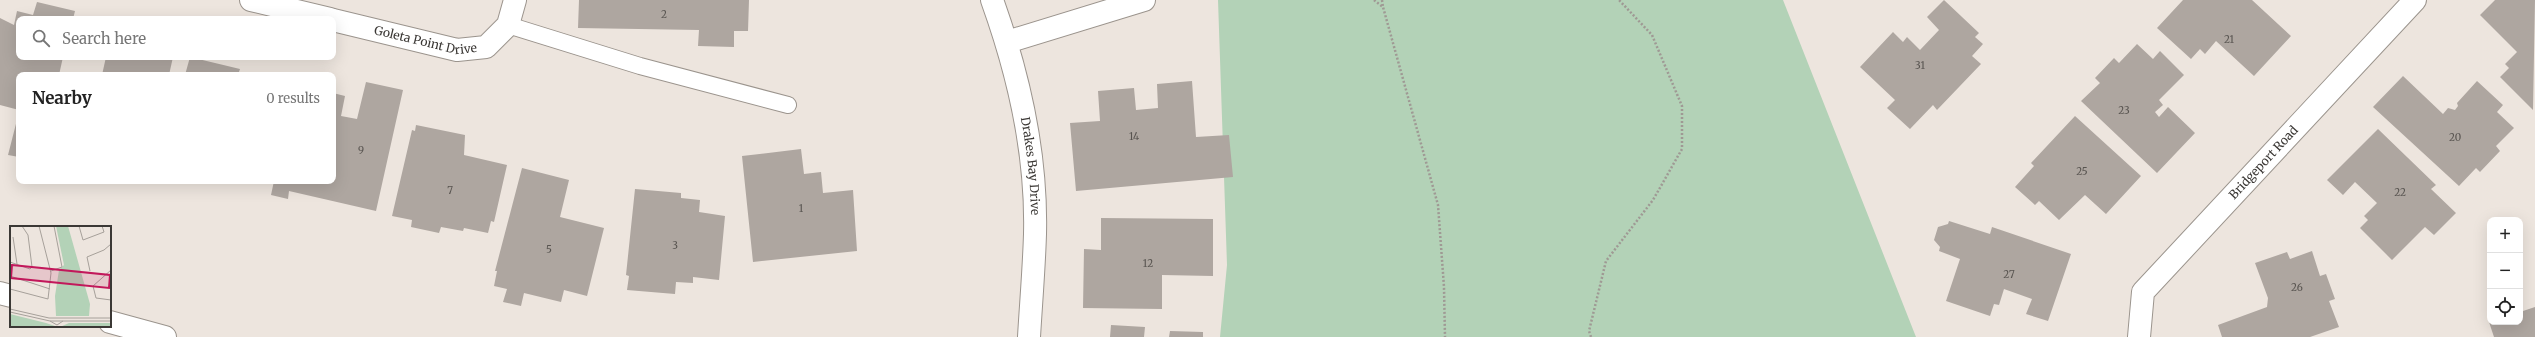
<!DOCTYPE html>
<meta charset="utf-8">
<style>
:root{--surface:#fff;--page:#f6f6f6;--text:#222;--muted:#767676;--line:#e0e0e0}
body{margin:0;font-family:Merriweather,serif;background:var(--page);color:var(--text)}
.controls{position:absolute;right:12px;bottom:12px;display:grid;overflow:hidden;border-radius:8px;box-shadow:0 4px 16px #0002}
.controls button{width:36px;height:36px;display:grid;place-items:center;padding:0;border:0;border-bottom:1px solid var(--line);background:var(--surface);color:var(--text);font:20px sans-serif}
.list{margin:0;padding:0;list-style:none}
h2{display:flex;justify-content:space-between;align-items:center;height:52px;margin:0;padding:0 16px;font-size:17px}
h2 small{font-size:13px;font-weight:400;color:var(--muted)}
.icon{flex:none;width:22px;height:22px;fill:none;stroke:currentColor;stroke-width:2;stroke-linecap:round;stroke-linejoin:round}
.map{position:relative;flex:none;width:2535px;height:337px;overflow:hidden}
.search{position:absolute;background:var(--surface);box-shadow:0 4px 16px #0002;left:16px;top:16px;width:320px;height:44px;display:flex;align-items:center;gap:10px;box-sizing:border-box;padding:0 14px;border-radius:8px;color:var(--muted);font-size:15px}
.panel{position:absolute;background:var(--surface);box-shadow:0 4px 16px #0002;left:16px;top:72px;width:320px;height:112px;border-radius:8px}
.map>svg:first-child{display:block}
</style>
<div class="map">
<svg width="2535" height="337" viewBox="0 0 2535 337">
<rect width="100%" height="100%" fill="#ede5de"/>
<path fill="#b3d2b7" d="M1218 0H1783L1916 337H1220L1227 265Z"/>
<path fill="#aea6a0" d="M579 0H749L748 31H734V47L698 46 699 30 578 28Z
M1944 0 1979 33 1975 37 1983 44 1972 56 1981 64 1937 110 1933 105 1910 129 1887 108 1895 100 1860 67 1893 32 1903 42 1907 37 1920 50 1939 30 1927 17Z
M2183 0H2252L2291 36 2254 76 2216 41 2205 54 2200 49 2191 59 2157 28Z
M2495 0H2535L2533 110 2500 77 2509 68 2505 64 2517 52 2480 15Z
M37 2 75 11 73 19H19V57H63L59 75H19V110L0 105V18L14 25 17 11 33 15Z
M2137 44 2153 59 2160 51 2184 75 2159 100 2163 105 2155 112 2159 117 2168 107 2195 133 2157 173 2081 101 2100 83 2095 78 2114 58 2119 63Z
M106 57H173L169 75H102Z
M190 57 240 69 238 75H185Z
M2403 76 2443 114 2448 108 2455 110 2458 106 2457 103 2477 81 2503 105 2497 112 2514 128 2496 146 2500 151 2480 172 2476 168 2459 186 2373 107Z
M1192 81 1196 137 1229 135 1233 177 1076 191 1070 123 1100 121 1098 91 1134 88 1136 110 1158 108 1157 84Z
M366 82 403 90 376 211 289 191 288 199 271 195 274 181H333V93L345 96 341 116 357 119Z
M18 116H19V157L8 155Z
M2075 116 2141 176 2106 214 2085 195 2059 220 2039 201 2035 205 2015 187 2034 166 2031 163Z
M416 125 465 135 464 155 507 165 494 222 491 221 488 233 464 228 463 231 441 227 439 233 411 227 412 220 392 216 412 130 415 131Z
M2378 129 2436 185 2431 189 2456 213 2434 235 2425 227 2392 260 2360 228 2368 220 2364 216 2377 203 2355 182 2343 195 2327 180Z
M801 149 804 174 821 172 823 193 853 190 857 251 753 262 742 156Z
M522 168 569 180 560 217 604 228 587 296 564 290 561 302 524 293 521 306 503 302 507 289 494 286 497 271H495Z
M635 189 681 193V198L700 200 699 212 725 216 719 280 693 277V283L676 282 675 294 627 290 629 276 626 275Z
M1101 218 1213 219V276L1162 275V309L1083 308 1084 249 1101 250Z
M1949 221 1990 234 1992 227 2071 254 2048 321 2026 314 2032 299 2004 289 1999 305 1994 304 1990 316 1946 301 1960 259 1939 251 1940 247 1934 240 1938 227 1948 224Z
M2312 251 2320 276 2326 274 2335 299 2329 301 2339 327 2310 337H2222L2218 325 2267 307 2268 298 2255 263 2287 252 2290 259Z
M2535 307V337H2494L2489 322H2520V312Z
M1111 325 1145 327 1144 337H1110Z
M1170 331 1203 332V337H1169Z"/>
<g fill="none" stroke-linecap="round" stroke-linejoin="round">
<defs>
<path id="lane" d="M508 25 640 66 788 105"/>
<g id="street">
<path d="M251 0 330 19"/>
<path id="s1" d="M992 0C1019 75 1037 154 1035 234 1034 268 1031 303 1029 337"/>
<path id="s2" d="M333 20 457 50 486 47 508 25 515 0"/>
<path d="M0 293 11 296"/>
<path d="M110 322 165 337"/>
<path id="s3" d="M2139 337 2143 292 2415 0"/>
</g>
<path id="secondary" d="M1007 42 1144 0"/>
</defs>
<use href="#lane" stroke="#9b948d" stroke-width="18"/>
<use href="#street" stroke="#9b948d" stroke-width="24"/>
<use href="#secondary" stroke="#9b948d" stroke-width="24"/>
<path stroke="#9f9994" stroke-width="2.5" stroke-dasharray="2 2" stroke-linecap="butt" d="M1374 0 1383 7 1438 205 1444 287 1445 337
M1382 0 1383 7
M1591 337 1589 331 1606 261 1653 200 1682 149V106L1652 35 1619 0"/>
<use href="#lane" stroke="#fff" stroke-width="16"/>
<use href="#street" stroke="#fff" stroke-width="22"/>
<use href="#secondary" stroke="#fff" stroke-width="22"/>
</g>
<g text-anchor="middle" stroke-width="3.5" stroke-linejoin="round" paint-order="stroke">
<g font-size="10" fill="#585450">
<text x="664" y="18">2</text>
<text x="2229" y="43">21</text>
<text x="1920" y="69">31</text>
<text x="2124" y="114">23</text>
<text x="1134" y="140">14</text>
<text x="2455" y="141">20</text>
<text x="361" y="154">9</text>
<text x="2082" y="175">25</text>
<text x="450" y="194">7</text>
<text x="2400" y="196">22</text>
<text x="801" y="212">1</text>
<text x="675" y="249">3</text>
<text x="549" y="253">5</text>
<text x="1148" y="267">12</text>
<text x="2009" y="278">27</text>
<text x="2297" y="291">26</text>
</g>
<g font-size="12" fill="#3b3835" stroke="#ede5de">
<text dy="4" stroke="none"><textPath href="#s2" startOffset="95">Goleta Point Drive</textPath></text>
<text dy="4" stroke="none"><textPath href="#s3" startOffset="222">Bridgeport Road</textPath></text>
<text dy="4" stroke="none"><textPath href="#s1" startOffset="171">Drakes Bay Drive</textPath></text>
</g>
</g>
<g transform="translate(10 226)">
<rect width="101" height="101" fill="#ede5de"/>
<path d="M46 0H58L80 78 79 90H46L45 70 49 44 54 39ZM0 88 36 97 48 101H0ZM59 97H101V101H50Z" fill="#b3d2b7"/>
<path fill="none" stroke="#a6a09a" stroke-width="1" d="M69 0 73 14 94 6 92 0M3 11 7 38M0 36 20 43 22 41 18 9 12 0M101 44 83 60 86 72 101 74M41 45 52 41 44 0M80 45 77 31 94 24 101 18M0 50 40 63M0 63 38 73 41 47 29 0M0 83 39 92H101M0 86 40 95H101M40 95 47 99 53 95"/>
<path fill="#c2185b" fill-opacity="0.15" stroke="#c2185b" stroke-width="2" d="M2 39 100 49 99 62 1 52Z"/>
<rect width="101" height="101" fill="none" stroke="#3b3835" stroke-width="2"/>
</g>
</svg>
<div class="controls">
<button>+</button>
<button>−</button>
<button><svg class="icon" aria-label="locate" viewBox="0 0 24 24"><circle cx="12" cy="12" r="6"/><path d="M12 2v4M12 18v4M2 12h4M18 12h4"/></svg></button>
</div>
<div class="search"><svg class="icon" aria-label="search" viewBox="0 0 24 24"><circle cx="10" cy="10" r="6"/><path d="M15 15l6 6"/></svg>Search here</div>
<section class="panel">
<h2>Nearby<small>0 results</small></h2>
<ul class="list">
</ul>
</section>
</div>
